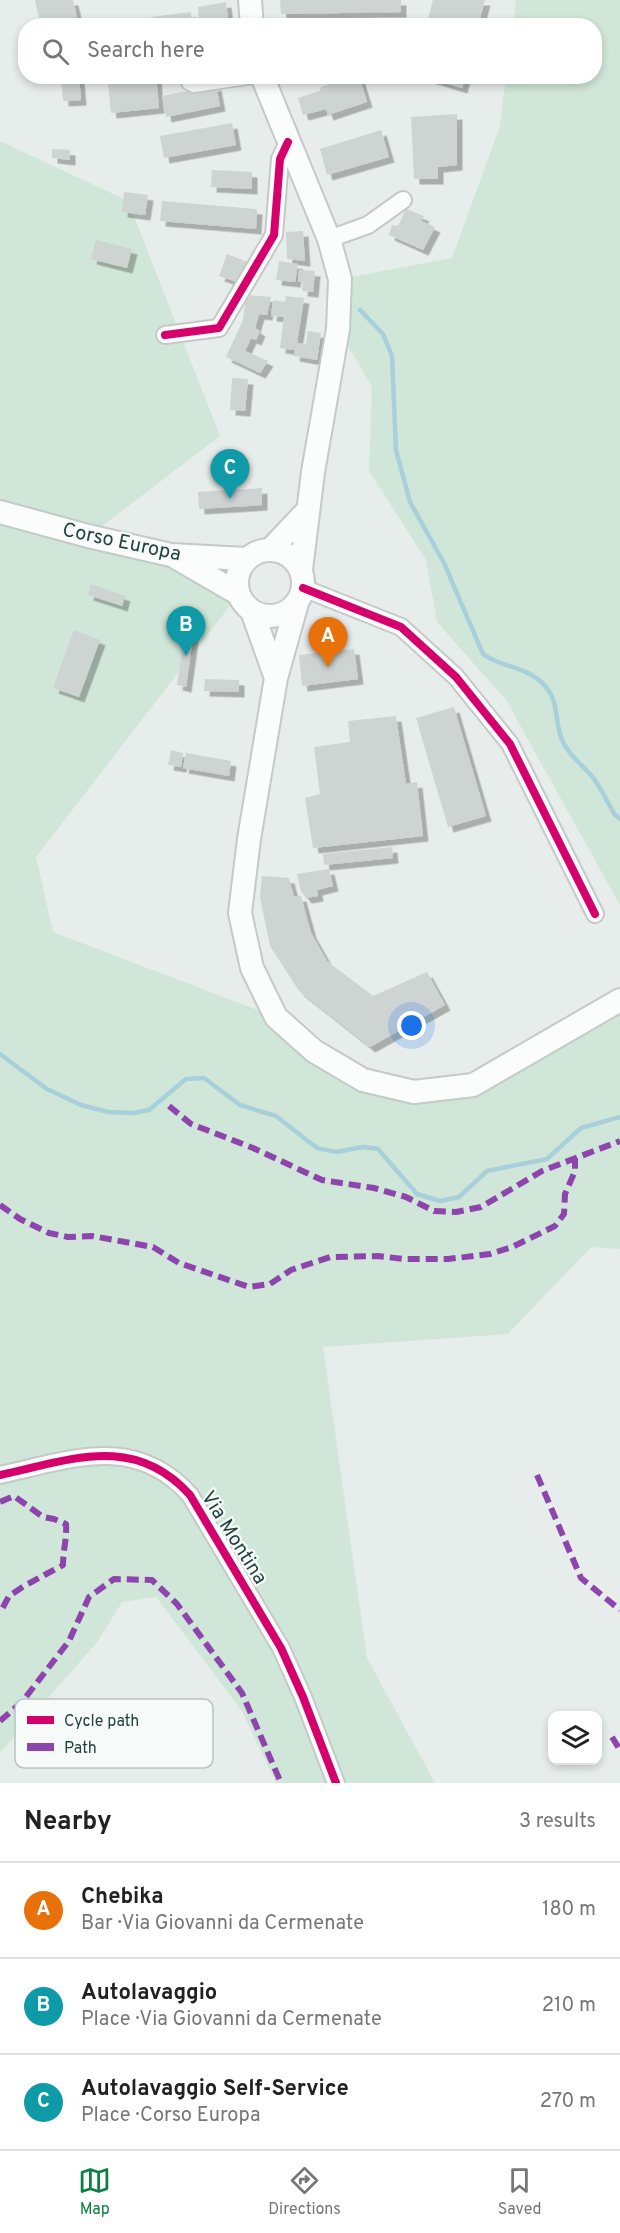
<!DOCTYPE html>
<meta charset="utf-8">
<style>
:root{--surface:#fff;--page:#f6f6f6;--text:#222;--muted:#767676;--line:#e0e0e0;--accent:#0b8043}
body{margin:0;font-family:Overpass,sans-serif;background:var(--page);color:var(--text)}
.controls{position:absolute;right:18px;bottom:18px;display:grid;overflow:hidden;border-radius:12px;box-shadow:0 3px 9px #0003}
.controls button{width:54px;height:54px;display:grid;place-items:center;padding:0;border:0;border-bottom:2px solid var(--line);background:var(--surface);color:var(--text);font:30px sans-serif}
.you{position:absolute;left:412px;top:1026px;width:21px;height:21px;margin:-15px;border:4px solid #fff;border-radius:50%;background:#1a73e8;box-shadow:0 0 0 9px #1a73e833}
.badge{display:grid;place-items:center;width:39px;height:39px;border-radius:50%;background:var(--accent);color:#fff;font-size:20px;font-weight:700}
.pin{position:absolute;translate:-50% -50px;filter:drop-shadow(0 2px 3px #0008)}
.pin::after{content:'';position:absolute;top:32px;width:21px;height:18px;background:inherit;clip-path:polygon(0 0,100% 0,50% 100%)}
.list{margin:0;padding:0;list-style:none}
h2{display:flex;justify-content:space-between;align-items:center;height:78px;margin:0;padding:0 24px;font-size:26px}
h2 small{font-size:20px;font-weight:400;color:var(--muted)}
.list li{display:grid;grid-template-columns:39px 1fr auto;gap:18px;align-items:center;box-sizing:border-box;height:96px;padding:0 24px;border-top:2px solid var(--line)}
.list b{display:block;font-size:22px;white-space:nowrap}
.list p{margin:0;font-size:20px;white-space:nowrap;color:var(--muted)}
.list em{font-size:20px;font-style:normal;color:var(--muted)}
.icon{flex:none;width:33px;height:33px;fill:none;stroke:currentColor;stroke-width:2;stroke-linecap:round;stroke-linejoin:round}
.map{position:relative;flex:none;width:620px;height:1783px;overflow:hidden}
.search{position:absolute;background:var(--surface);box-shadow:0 3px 9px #0003;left:18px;right:18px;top:18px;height:66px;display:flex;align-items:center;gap:15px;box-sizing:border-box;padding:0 21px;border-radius:24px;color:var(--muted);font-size:22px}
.sheet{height:366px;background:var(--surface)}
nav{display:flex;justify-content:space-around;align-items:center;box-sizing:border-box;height:84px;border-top:2px solid var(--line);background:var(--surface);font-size:16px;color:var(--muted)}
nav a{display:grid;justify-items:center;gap:3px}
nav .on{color:var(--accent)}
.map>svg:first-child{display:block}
</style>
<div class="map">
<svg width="620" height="1783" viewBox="0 0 620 1783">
<defs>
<filter id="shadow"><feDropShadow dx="5.5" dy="5.5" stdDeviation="0" flood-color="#0004"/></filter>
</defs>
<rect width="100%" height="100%" fill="#e7edea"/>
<path fill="#d0e6d8" d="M516 0H620V905L506 700 437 622 426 560 369 471 372 387 338 329 340 279 452 258 500 126 506 77 594 76V26L513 25Z
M0 141 128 201 220 436 89 536 239 594 36 857 53 932 276 1017 363 1080 473 1085 620 1000V1249L591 1247 508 1334 323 1347 367 1658 435 1783H276L242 1711 156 1597 122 1602 98 1641 0 1753Z"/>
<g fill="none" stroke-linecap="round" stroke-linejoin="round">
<path stroke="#a7d0db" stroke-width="4.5" d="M360 310 383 334 392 356 396 450 410 502 444 563 483 654C500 667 523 666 540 681 561 699 553 718 562 740 568 754 581 764 591 775 601 787 607 802 615 815L620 819
M0 1054 47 1089 81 1105 108 1112 133 1113 149 1110 186 1079 204 1078 240 1105 276 1116 317 1148 336 1152 363 1147 378 1149 417 1194 440 1201 459 1197 487 1171 547 1159 581 1128 620 1117"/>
</g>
<path fill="#ced4d2" filter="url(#shadow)" d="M35 0H73L77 17 40 23Z
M280 0H401V12L281 14Z
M433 0H485L478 26H426Z
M226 2 229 26H199L198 7Z
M191 12 192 26H152L151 17Z
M133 20 134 26H106V24Z
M61 76H79L81 100 63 101Z
M107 76H156L159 108 111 113Z
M204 76H227L228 78 205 82Z
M351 76H359L367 102 328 115 326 109 303 115 298 98 320 91 321 87Z
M422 76H465L462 88Z
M216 85 220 106 166 117 162 96Z
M457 114V165L438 167V179H414L411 117Z
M232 123 236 145 164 158 160 136Z
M381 130 389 157 327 175 320 149Z
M52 149 70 150V160L52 158Z
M212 170 252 172V189L211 187Z
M124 192 148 195 145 215 122 212Z
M162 201 257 209 256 229 160 221Z
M406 209 424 216 421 221 435 227 423 250 389 235 392 225 398 226Z
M303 231 305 261 287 259 286 232Z
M96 240 132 249 127 268 91 259Z
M227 254 250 263 243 284 219 276Z
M279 261 298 264 295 282 276 280Z
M299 270 315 271 313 292 302 291 303 282 298 281Z
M246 295 271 297 267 315 259 314 255 328 260 331 256 340 251 338 245 351 268 361 260 373 226 357 243 320Z
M286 296 304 298 297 343 306 344 308 331 321 333 317 360 294 356 295 350 280 348 284 317 271 316 273 300 285 302Z
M232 378 248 379 245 411 230 410Z
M262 488V505L199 509 198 492Z
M91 584 125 596 122 606 88 595Z
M188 615 196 617 186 687 177 685Z
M74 630 100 640 79 697 53 688Z
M354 649 358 679 302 686 299 655Z
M205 679 239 680V692L204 691Z
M454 707 486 816 448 827 416 718Z
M396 716 406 784 417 782 423 836 313 848 305 798 320 794 314 747 350 742 348 721Z
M171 750 183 753 181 767 168 765Z
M186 753 231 761 229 776 183 768Z
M392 847 393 858 324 865 323 854Z
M329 869 333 886 317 890 318 896 306 898 301 891 297 874Z
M262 876 289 878 294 897 301 896 311 933 327 961 373 996 427 972 445 1005 370 1047 299 991 270 946 260 897Z"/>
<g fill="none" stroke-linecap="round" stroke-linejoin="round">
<defs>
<path id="lane" d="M182 76 187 85 194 88 262 78"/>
<path id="street" d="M329 239 368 225 403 200
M165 335 219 328 274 235 280 159 288 142
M303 588 401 627 456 677 510 744 595 914
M0 1475C70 1460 134 1433 190 1495L281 1648 303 1697 336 1783"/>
<path id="secondary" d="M250 0 252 26
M262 76 329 239 340 279 338 329 313 472 301 570
M0 512 88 536 171 555 246 559
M271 549 308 510
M237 583a33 33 0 1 1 66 0a33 33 0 1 1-66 0Z
M175 557 239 594
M297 603 276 678 249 839 240 913 252 968 276 1017 314 1051 363 1080 414 1092 473 1085 620 1000
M252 611 276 678"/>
</defs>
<use href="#lane" stroke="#c4cac8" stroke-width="11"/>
<use href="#street" stroke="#c4cac8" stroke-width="20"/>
<use href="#secondary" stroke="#c3cac8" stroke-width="26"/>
<use href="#lane" stroke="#fbfcfc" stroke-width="8"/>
<use href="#street" stroke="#fbfcfc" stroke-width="16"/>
<use href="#secondary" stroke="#fbfcfc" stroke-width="22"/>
<path stroke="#8e44ad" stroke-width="6" stroke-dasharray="12 6" stroke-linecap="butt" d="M169 1106 191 1124 253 1148 322 1180 374 1188 406 1197 434 1211 456 1212 481 1207 542 1171 620 1141
M0 1205 20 1219 49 1233 68 1237 92 1236 153 1247 179 1263 249 1287 270 1284 291 1270 330 1257 378 1256 404 1259H448L490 1254 512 1247 555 1226 564 1214 565 1194 575 1171V1158
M537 1475 581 1578 620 1610
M0 1502 14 1496 43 1517 54 1519 66 1524C67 1538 63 1551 63 1565L24 1586 9 1596 0 1613
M0 1721 22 1702 69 1641 89 1597 114 1579 152 1580 177 1604 242 1693 281 1783
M612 1737 620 1750"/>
<defs>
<path id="cycleway" d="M165 335 219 328 274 235 280 159 288 142
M303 588 401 627 456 677 510 744 595 914
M0 1475C70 1460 134 1433 190 1495L281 1648 303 1697 336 1783"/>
</defs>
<use href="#cycleway" stroke="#f6fbf9" stroke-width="11"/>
<use href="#cycleway" stroke="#d6006c" stroke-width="8"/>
</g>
<g text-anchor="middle" stroke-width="4.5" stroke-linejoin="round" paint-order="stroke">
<g font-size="20" fill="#23423c" stroke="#f6fbf9">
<text transform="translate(122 541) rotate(12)" y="7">Corso Europa</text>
<text transform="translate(235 1537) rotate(58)" y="7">Via Montina</text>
</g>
</g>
<rect x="15" y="1699" width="198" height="69" rx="9" fill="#f6fbf9" stroke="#b7c4c0" stroke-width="1.5"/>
<rect x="27" y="1716" width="27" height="8" fill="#d6006c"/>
<rect x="27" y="1743" width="27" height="8" fill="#8e44ad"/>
<g font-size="16" fill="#23423c">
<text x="64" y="1726">Cycle path</text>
<text x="64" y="1753">Path</text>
</g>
</svg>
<div class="controls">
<button><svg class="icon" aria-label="layers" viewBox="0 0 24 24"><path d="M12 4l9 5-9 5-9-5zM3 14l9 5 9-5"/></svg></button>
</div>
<div class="you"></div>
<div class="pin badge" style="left:328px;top:667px;background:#e8710a">A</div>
<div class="pin badge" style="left:186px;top:656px;background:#0f9aa8">B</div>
<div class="pin badge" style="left:230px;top:499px;background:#0f9aa8">C</div>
<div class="search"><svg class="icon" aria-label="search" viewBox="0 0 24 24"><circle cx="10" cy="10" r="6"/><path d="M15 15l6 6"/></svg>Search here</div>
</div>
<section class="sheet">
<h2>Nearby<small>3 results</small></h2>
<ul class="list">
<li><span class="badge" style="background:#e8710a">A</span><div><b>Chebika</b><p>Bar · Via Giovanni da Cermenate</p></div><em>180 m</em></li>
<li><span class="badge" style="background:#0f9aa8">B</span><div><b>Autolavaggio</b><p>Place · Via Giovanni da Cermenate</p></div><em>210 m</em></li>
<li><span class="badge" style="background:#0f9aa8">C</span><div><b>Autolavaggio Self-Service</b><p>Place · Corso Europa</p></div><em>270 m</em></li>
</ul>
</section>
<nav>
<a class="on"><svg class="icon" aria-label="map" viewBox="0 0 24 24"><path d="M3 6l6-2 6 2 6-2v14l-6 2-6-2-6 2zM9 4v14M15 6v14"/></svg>Map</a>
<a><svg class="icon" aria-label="directions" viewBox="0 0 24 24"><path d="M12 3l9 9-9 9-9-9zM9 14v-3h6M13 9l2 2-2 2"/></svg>Directions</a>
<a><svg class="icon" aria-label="saved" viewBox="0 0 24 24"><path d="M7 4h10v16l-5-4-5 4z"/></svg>Saved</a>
</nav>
